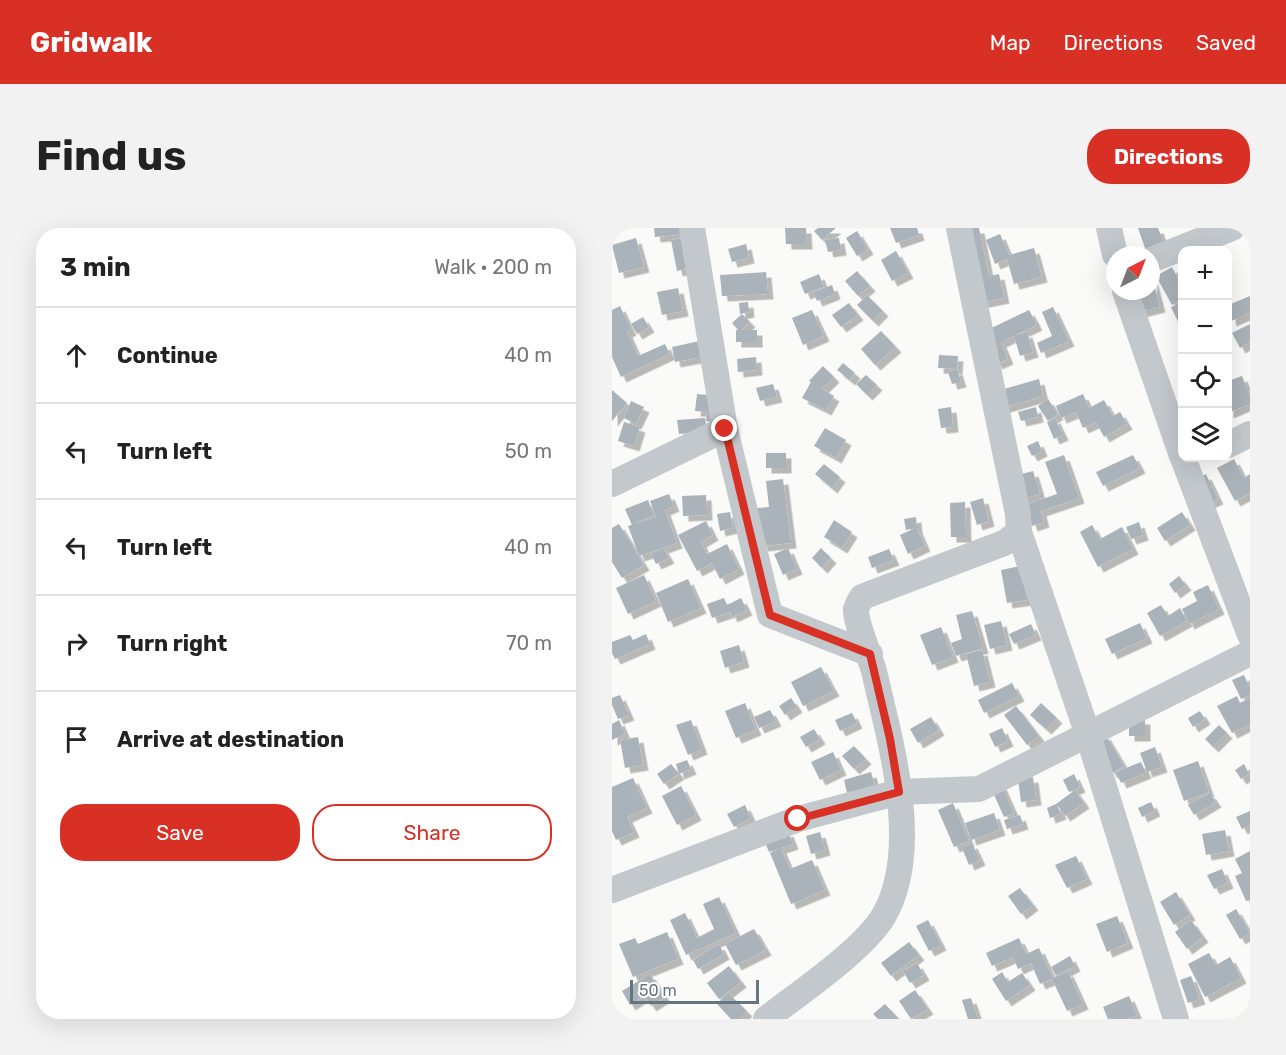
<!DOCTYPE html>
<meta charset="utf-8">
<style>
:root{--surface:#fff;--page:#f2f2f2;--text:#222;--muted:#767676;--line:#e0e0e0;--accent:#d93025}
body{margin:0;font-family:Rubik,sans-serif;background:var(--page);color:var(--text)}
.controls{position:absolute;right:18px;top:18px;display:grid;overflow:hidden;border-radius:12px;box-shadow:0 6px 24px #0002}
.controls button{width:54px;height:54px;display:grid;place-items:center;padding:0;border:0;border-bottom:2px solid var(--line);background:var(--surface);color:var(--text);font:30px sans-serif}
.compass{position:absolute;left:494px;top:18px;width:54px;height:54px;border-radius:50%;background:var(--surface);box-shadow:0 6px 24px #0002;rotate:42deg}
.scale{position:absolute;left:18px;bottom:15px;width:129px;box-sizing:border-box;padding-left:6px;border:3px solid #657683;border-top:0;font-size:16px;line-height:21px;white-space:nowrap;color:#657683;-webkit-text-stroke:4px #fff;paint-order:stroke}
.stop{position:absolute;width:18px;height:18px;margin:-14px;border:4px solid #d93025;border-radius:50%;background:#fff}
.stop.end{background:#d93025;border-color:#fff;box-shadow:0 2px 6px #0008}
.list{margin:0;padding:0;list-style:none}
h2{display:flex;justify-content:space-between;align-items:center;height:78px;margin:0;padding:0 24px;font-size:26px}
h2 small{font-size:20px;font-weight:400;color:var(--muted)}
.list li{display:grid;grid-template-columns:39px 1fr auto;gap:18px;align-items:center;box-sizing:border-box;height:96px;padding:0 24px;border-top:2px solid var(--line)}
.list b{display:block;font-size:22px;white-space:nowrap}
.list em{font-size:20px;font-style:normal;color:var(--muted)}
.actions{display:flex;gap:12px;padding:18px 24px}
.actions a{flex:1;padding:14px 0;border:2px solid var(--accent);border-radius:24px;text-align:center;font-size:21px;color:var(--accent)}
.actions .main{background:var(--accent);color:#fff}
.icon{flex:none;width:33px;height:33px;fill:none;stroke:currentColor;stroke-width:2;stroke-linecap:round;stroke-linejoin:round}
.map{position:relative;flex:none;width:638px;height:791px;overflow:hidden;border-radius:24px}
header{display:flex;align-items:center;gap:36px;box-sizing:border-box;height:84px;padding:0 30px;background:var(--accent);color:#fff}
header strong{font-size:28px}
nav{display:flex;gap:33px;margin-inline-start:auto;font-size:21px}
.intro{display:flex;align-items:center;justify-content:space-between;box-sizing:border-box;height:144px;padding:0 36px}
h1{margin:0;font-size:42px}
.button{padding:15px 27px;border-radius:24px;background:var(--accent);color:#fff;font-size:21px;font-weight:700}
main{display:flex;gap:36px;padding:0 36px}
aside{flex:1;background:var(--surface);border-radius:24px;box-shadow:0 6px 24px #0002}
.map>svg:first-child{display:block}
</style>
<header>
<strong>Gridwalk</strong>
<nav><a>Map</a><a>Directions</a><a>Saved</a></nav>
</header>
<div class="intro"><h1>Find us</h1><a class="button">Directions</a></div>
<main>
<aside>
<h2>3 min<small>Walk · 200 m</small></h2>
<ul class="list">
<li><svg class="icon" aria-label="ahead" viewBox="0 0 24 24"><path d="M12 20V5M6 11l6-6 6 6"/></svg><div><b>Continue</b></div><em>40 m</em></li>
<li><svg class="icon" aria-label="left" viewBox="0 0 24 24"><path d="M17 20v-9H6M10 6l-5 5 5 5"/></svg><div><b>Turn left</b></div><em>50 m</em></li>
<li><svg class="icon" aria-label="left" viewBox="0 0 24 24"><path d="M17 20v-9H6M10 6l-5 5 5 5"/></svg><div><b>Turn left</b></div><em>40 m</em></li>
<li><svg class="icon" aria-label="right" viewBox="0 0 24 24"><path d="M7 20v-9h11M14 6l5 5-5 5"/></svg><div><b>Turn right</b></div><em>70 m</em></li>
<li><svg class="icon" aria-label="arrive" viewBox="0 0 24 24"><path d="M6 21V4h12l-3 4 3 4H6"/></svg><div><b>Arrive at destination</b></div></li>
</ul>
<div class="actions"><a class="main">Save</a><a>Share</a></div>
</aside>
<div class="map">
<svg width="638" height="791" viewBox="0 0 638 791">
<defs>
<filter id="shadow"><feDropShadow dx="5.5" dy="5.5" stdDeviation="0" flood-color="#0004"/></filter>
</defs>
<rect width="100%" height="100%" fill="#fafaf8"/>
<path fill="#aab3b9" filter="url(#shadow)" d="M42 0H73L74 6 43 9Z
M173 0H194L195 16H174Z
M206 0H224L210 12 202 3Z
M278 0H305L307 7 284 15Z
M352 0H367L377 48 387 46 392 70 368 75Z
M526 0H546L552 16 534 23Z
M245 3 256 21 245 28 234 10Z
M388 6 397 27 422 20 430 49 402 56 395 31 383 36 374 12Z
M78 9 83 39 65 43 59 12Z
M24 10 32 39 7 45 0 17Z
M227 10 229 22 216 24 213 12Z
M134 16 137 30 120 34 116 21Z
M284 23 296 45 280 53 269 32Z
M560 39 570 58V71L560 77 544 48Z
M245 43 258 58 246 68 233 53Z
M154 44 156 66 110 68 108 47Z
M207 46 212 59 193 66 188 54Z
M540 49 548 79 528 84 522 63H539Z
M220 57 223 66 205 73 201 64Z
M66 60 71 83 50 87 45 64Z
M255 67 271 83 261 93 245 77Z
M638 68V85L619 93 616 77Z
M136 74 137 84 128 86 127 75Z
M570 74V102L559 79Z
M237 75 246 87 229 99 220 87Z
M8 78 19 102 15 104 26 128 53 116 58 126 9 149 0 129V82Z
M441 79 457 113 429 125 425 115 440 108 430 84Z
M200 82 212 108 191 117 180 90Z
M417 82 425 97 389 114 396 131 385 136 369 105Z
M130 86 138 94 129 102H145V114H124V102H126L120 95Z
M31 89 37 99 25 106 19 96Z
M638 96V114L628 120 620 105Z
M269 103 284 119 263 137 249 121Z
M415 104 421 124 408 128 402 108Z
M92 112 95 128 63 134 60 119Z
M327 127 346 128 345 141 326 140Z
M144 129 145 142 126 144 125 131Z
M231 135 243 145 238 152 225 142Z
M211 138 222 149 210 161 222 168 214 182 190 170 199 154 197 153Z
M345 141 349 154 340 156 336 144Z
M254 147 265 157 255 167 244 156Z
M630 148 638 168V176L616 185V153Z
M427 151 431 168 390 180 385 163Z
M161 156 165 169 148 173 144 160Z
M0 162 15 175 0 193Z
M85 166 107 168 104 195 94 193 95 184 83 183Z
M471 166 477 180 492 172 501 188 508 184 515 196 492 209 484 194 471 200 464 184 449 190 444 178Z
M436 171 446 186 436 193 426 178Z
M19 173 32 179 24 196 12 190Z
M339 179 341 199 329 200 326 181Z
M424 179 426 189 409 193 406 184Z
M93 190 95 203 67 206 65 192Z
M443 190 451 207 442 211 435 194Z
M12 194 28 199 22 218 6 213Z
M213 200 234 212 224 230 202 218Z
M426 213 430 223 420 228 415 218Z
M154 225H174V240H154Z
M452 227 467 270 429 283 432 294 420 298 413 277 445 266 433 234Z
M521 227 528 240 491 258 484 244Z
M622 231 632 250 638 246V265L623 273 605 240Z
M212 236 228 249 220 260 203 246Z
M421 243 428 266 409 271 402 248Z
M594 246 606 271 594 276 582 252Z
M171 251 179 315 150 318 145 280 157 279 154 253Z
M57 266 62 278 53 282 65 315 51 320 57 330 44 336 39 326 51 320 27 328 16 298 44 289 38 273Z
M94 267 95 287 71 288 70 268Z
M371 270 377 293 365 297 358 274Z
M36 272 42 287 20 297 13 281Z
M353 274 354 309H339L338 275Z
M118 284 121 300 108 303 105 286Z
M570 284 578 297 553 313 545 300Z
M304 289 305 300 313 318 296 326 288 307 303 300 294 302 292 291Z
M222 292 240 304 230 320 212 309Z
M94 293 101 307 89 314 95 326 115 316 127 341 108 351 100 335 85 343 66 307Z
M527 294 531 307 519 311 514 299Z
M7 296 32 337 10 350 0 334V300Z
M480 297 488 311 510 299 521 321 486 339 468 304Z
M176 320 185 341 171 347 162 326Z
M209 320 219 330 210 340 200 330Z
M277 321 282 332 260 340 256 329Z
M409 338 415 372 395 375 389 342Z
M32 347 44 373 16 386 4 360Z
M567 348 574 357 563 365 557 356Z
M76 351 89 380 56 394 44 365Z
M596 357 607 381 577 396 570 381 585 373 581 364Z
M112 370 115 377 129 370 135 382 120 389 118 384 100 390 95 376Z
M549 377 556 388 568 380 575 393 548 408 535 385Z
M360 383 371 420 344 428 339 415 350 411 344 387Z
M389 393 395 417 378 421 372 397Z
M528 395 535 410 500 426 493 411Z
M419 396 424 407 402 416 397 406Z
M329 399 341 429 320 437 308 407Z
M34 406 38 416 3 431 0 425V414L18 407 21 412Z
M127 417 132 434 113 440 108 423Z
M370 422 378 454 362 458 354 426Z
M209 439 222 463 191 478 179 454Z
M632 447 638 460V467L629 471 620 452Z
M400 455 407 468 372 485 366 472Z
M8 467 17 487 6 491 0 477V470Z
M625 468 628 475 638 470V496L620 505 605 478Z
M179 470 185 479 173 487 167 478Z
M133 475 144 502 124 510 113 483Z
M429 475 445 490 434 501 418 487Z
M404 478 427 508 415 517 392 487Z
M158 482 164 493 147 500 142 489Z
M588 483 593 491 581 499 576 490Z
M240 485 245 495 228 503 223 492Z
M319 489 327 502 306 515 298 501Z
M517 491H533V508H517Z
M7 492 13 506 0 512V496Z
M79 492 90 521 76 527 64 497Z
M607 497 615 505 601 519 593 511Z
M390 500 396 513 383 519 377 506Z
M202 501 208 511 194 519 188 509Z
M493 506 512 538 500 545 481 514Z
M26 509 31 537 13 540 8 512Z
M242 518 254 531 242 541 230 528Z
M543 519 550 539 535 544 528 525Z
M221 524 229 542 208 552 199 534Z
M75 532 79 541 67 546 64 536Z
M586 533 597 564 572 573 561 542Z
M529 534 534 545 509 555 504 544Z
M59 536 67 546 52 556 45 546Z
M632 536 637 546 629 551 623 542Z
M259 544 263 558 235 565 232 552Z
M462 546 468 559 457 564 451 552Z
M421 549 424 572 409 574 406 551Z
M21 550 35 580 15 589 22 604 4 612 0 603V559Z
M389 556 402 585 392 589 379 560Z
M69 558 84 587 65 597 50 568Z
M463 562 472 575 453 588 445 577 449 586 438 590 435 580 444 576Z
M598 565 604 574 582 587 576 577Z
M539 574 543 583 530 589 526 580Z
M341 575 357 613 342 619 326 582Z
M133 577 139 590 122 599 115 586Z
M638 583V597L630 601 624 589Z
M382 585 388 602 359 612 353 595Z
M408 587 411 596 395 601 392 592Z
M613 602 617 623 594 627 590 606Z
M176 603 181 616 157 624 152 612Z
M208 604 213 622 199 626 194 608Z
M360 615 368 632 357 637 350 620Z
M169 620 178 641 200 632 213 662 179 676 158 625Z
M638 623V672L634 673 623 648 630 645 623 631Z
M464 628 475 651 455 660 443 637Z
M610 641 616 655 602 661 595 647Z
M408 660 421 677 409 686 396 668Z
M564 664 578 687 562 697 548 674Z
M107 669 124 705 74 727 58 692 73 685 85 710 102 701 91 676Z
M624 681 638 705 628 711 614 687Z
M505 688 516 715 495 724 484 696Z
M316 692 329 717 317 723 304 698Z
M579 692 591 709 575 721 563 704Z
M142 701 154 722 124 737 113 716Z
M55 704 66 731 21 749 7 716 23 710 26 716Z
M407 710 414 726 427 720 441 750 456 743 471 776 455 783 440 751 428 756 419 735 406 741 401 729 380 738 374 725Z
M297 714 307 727 279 748 269 735Z
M107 716 112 726 86 741 81 732Z
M597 725 604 737 618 729 629 750 593 769 576 736Z
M458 728 463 738 444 748 439 739Z
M305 735 312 747 298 755 291 743Z
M117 738 129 754 107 771 95 755Z
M390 744 396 754 410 745 418 757 394 773 380 751Z
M38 746 53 769 39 778 32 768 18 777 10 763Z
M579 748 588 771 576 775 568 752Z
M303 762 316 781 299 791 287 773Z
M116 765 135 783 127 791H119L105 776Z
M517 768 525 787 515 791H496L491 779Z
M359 770 366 791H356L350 772Z
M273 776 287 791H266L261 786Z"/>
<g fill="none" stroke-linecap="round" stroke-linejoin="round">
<path stroke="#c3c8cc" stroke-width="26" d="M497 0 503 27
M539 32 620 0
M513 63 570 228
M113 201 158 387 258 426
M616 217 638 206
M571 230 638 407
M0 256 113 201 80 0
M407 304 476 507 564 791
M0 662 186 591 287 564 367 561 638 425
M154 791C187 765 250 723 271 689 311 622 278 514 262 443 258 429 243 393 244 381 245 378 248 372 250 369L392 315 407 304 406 286 347 0"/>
</g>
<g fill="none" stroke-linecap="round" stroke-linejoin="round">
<path stroke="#d93025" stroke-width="8" d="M113 201 158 387 258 426 278 511 287 564 186 591"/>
</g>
</svg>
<div class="controls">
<button>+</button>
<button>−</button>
<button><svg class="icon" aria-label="locate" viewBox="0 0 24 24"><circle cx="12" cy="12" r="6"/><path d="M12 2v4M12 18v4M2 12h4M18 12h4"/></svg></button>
<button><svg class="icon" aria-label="layers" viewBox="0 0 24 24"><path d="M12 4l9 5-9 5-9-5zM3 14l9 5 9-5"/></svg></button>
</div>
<svg class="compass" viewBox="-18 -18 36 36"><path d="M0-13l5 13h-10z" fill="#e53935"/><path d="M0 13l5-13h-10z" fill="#767676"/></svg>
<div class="scale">50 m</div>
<div class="stop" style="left:186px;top:591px"></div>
<div class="stop end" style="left:113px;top:201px"></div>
</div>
</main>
